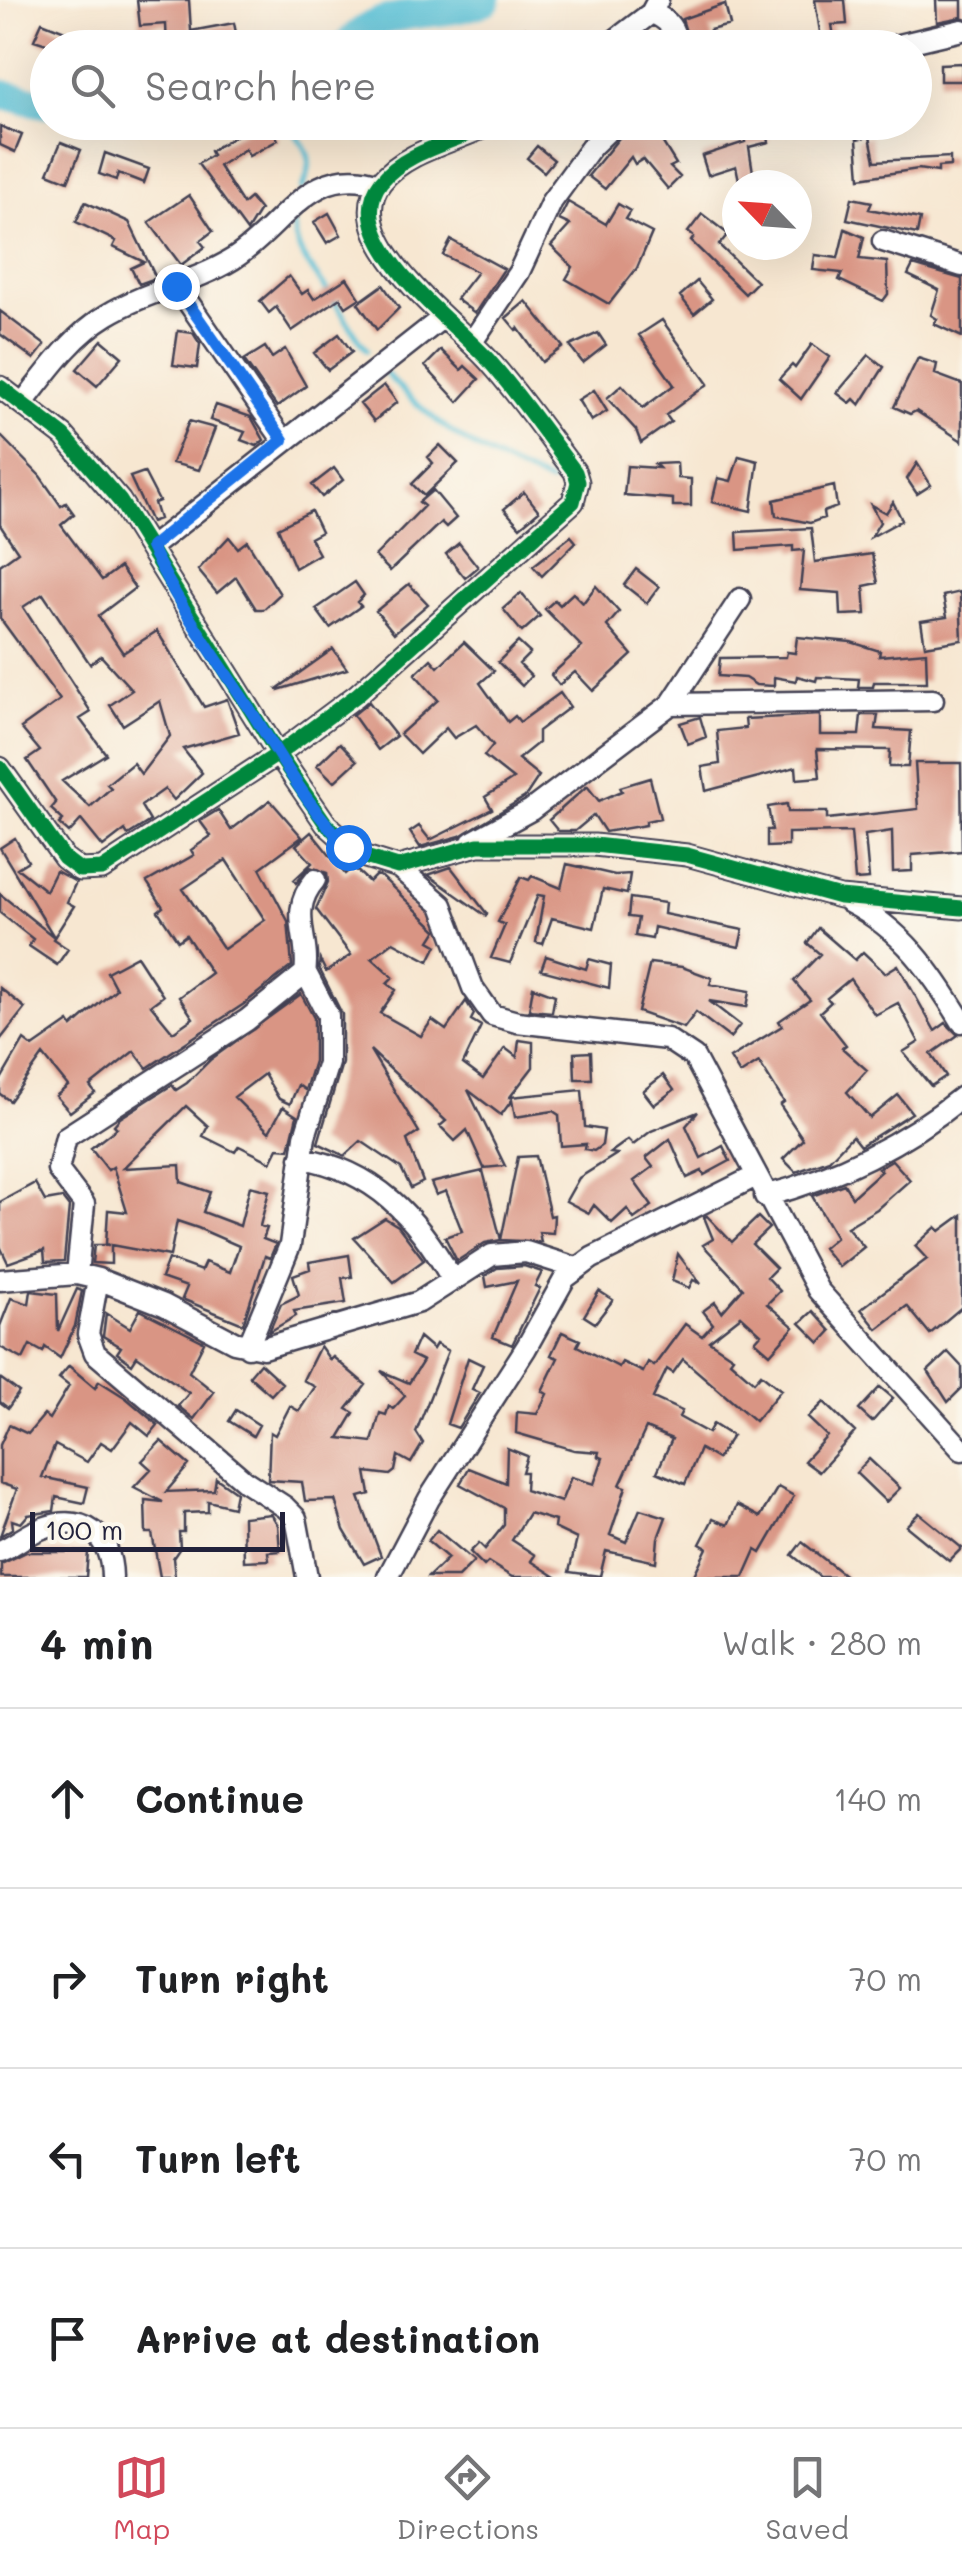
<!DOCTYPE html>
<meta charset="utf-8">
<style>
:root{--surface:#fff;--page:#f6f6f6;--text:#202124;--muted:#757577;--line:#e0e0e0;--accent:#d1495b}
body{margin:0;font-family:Mali,sans-serif;background:var(--page);color:var(--text)}
.compass{position:absolute;left:722px;top:170px;width:90px;height:90px;border-radius:50%;background:var(--surface);box-shadow:0 10px 40px #0002;rotate:295deg}
.scale{position:absolute;left:30px;bottom:25px;width:255px;box-sizing:border-box;padding-left:10px;border:5px solid #22223b;border-top:0;font-size:28px;line-height:35px;white-space:nowrap;color:#22223b;-webkit-text-stroke:8px #fbf7ec;paint-order:stroke}
.stop{position:absolute;width:30px;height:30px;margin:-22px;border:8px solid #1a73e8;border-radius:50%;background:#fff}
.stop.end{background:#1a73e8;border-color:#fff;box-shadow:0 2px 10px #0008}
.list{margin:0;padding:0;list-style:none}
h2{display:flex;justify-content:space-between;align-items:center;height:130px;margin:0;padding:0 40px;font-size:42px}
h2 small{font-size:32px;font-weight:400;color:var(--muted)}
.list li{display:grid;grid-template-columns:65px 1fr auto;gap:30px;align-items:center;box-sizing:border-box;height:180px;padding:0 40px;border-top:2px solid var(--line)}
.list b{display:block;font-size:38px;white-space:nowrap}
.list em{font-size:32px;font-style:normal;color:var(--muted)}
.icon{flex:none;width:55px;height:55px;fill:none;stroke:currentColor;stroke-width:2;stroke-linecap:round;stroke-linejoin:round}
.map{position:relative;flex:none;width:962px;height:1577px;overflow:hidden}
.search{position:absolute;background:var(--surface);box-shadow:0 10px 40px #0002;left:30px;right:30px;top:30px;height:110px;display:flex;align-items:center;gap:25px;box-sizing:border-box;padding:0 35px;border-radius:55px;color:var(--muted);font-size:38px}
.sheet{height:850px;background:var(--surface)}
nav{display:flex;justify-content:space-around;align-items:center;box-sizing:border-box;height:140px;border-top:2px solid var(--line);background:var(--surface);font-size:28px;color:var(--muted)}
nav a{display:grid;justify-items:center;gap:5px}
nav .on{color:var(--accent)}
.map>svg:first-child{display:block}
</style>
<div class="map">
<svg width="962" height="1577" viewBox="0 0 962 1577">
<rect width="100%" height="100%" fill="#fbf7ec"/>
<filter id="ink" filterUnits="userSpaceOnUse"><feTurbulence type="fractalNoise" baseFrequency=".01" numOctaves="2"/><feDisplacementMap in="SourceGraphic" scale="20" xChannelSelector="R" yChannelSelector="G"/><feConvolveMatrix kernelMatrix="1 2 1 2 8 2 1 2 1" color-interpolation-filters="sRGB"/></filter>
<filter id="wash" filterUnits="userSpaceOnUse"><feTurbulence type="fractalNoise" baseFrequency=".0048" numOctaves="4" result="noise"/><feDisplacementMap in="SourceGraphic" scale="40" xChannelSelector="R" yChannelSelector="G"/><feGaussianBlur stdDeviation="2.25" result="paint"/><feColorMatrix in="noise" values="0 0 0 0 0 0 0 0 0 0 0 0 0 0 0 0 0 1.4 0 .05"/><feComposite in="paint" operator="in"/></filter>
<g filter="url(#wash)">
<rect width="100%" height="100%" fill="#f7e7d1"/>
<g fill="none" stroke-linecap="round" stroke-linejoin="round">
<path stroke="#5ac1d7" stroke-width="5" d="M284 122C306 145 318 158 302 189
M293 217C294 252 307 262 326 289 340 309 352 330 367 350
M386 374C441 431 478 453 550 483"/>
<path stroke="#5ac1d7" stroke-width="30" d="M345 48C382 1 437 22 486 0
M0 94 48 104"/>
</g>
<g id="blocks">
<path fill="#d99584" fill-rule="evenodd" d="M137 0H189L191 31 234 23 239 48H167L166 24 140 26Z
M815 0H845L847 24 832 25 835 43 822 45Z
M936 0H962V17L937 22Z
M725 4 730 25 710 30 714 42 691 48 682 19Z
M42 22 65 31 59 48 34 40Z
M526 28 533 44 509 48 505 37Z
M83 32 106 33V48H82Z
M962 63V81H940V64Z
M259 122H269L278 140 249 156 245 149 219 166 243 204 250 198 260 210 247 231 198 164 212 155 210 151Z
M632 122H650L676 164 670 167 680 177 668 189 643 159 635 164 631 157 605 189 588 176Z
M765 123 769 142 749 147 755 185H740L736 166 708 175 702 156 745 142 742 127Z
M0 126 22 135 15 152 0 145Z
M870 136 875 161 950 157V166L938 167V172L918 169 860 178 857 139Z
M61 142 81 150 68 181 48 173Z
M537 146 554 160 544 172 527 158Z
M105 153 149 169 144 183 118 173 116 180 99 174Z
M189 195 213 231 200 241 205 247 181 265 149 222Z
M852 198 872 202 869 209 920 219 917 234 847 219Z
M85 202 129 222 156 278 139 284 131 268 144 262 113 247 116 241 76 222Z
M568 202 606 224 618 204 630 211 625 219 652 233 637 268 609 304 566 279 573 267 551 246 570 225 559 220Z
M329 213 341 235 327 243 314 222Z
M702 214 728 234 719 245 757 282 745 294 691 241 694 237 688 232Z
M845 229 864 237 859 259 887 262 888 294 883 301 839 280 842 273 813 270 815 255 838 258Z
M451 240 504 269 475 313 456 299 477 272 443 255Z
M913 265 962 279V337L934 324 937 319 931 315 939 290 908 275Z
M289 276 302 294 308 290 314 299 347 278 360 298 346 307 340 298 292 331 276 307 269 313 260 301Z
M697 281 712 299 694 314 680 296Z
M383 285 399 308 377 330 358 303Z
M526 301 563 347 542 362 518 328 516 330 506 318Z
M0 311 45 345 34 359 0 334Z
M662 320 708 384 666 415 671 422 641 443 636 430 607 398 622 385 643 408 674 385 639 335Z
M178 331 193 333 200 344 197 368 173 365Z
M598 333 606 345 583 363 570 346Z
M339 334 352 352 328 370 314 353Z
M102 340 122 357 97 386 77 369Z
M812 344 830 357 801 399 779 379 792 365 795 368Z
M265 347 272 358 285 349 306 386 277 407 244 360Z
M441 350 461 370 465 366 479 379 458 402 425 366Z
M869 355 884 367 860 405 854 399 850 403 837 393Z
M918 358 937 364 935 374 962 384V441L916 411 910 414 894 407Z
M384 385 397 402 374 421 360 404Z
M594 390 607 411 591 421 578 400Z
M216 405 251 417 264 440 257 446 241 440 245 432 210 420Z
M189 421 215 428 199 470 172 463Z
M0 435 40 476 61 506 66 503 74 514 61 525 102 580 120 567 135 588 98 616 123 653 157 631 204 707 227 699 239 733 183 749 202 773 174 800 165 789 141 806 150 821 128 835 125 830 103 847 81 820 69 833 59 824 63 820 51 809 56 803 27 760 40 751 21 728 60 700 0 618V565L18 552 0 525ZM43 594 90 664 101 656 132 690 110 705 123 725 160 701 170 736 141 774 133 763 107 784 111 788 90 807 62 781 106 754 80 719 91 712 23 607Z
M440 445 458 463 424 496 412 484 433 463 428 457Z
M739 456 758 461 751 511 712 502 718 478 731 481Z
M677 463 678 478 691 479V506H673V499L624 495 627 466 659 468 655 464Z
M917 463 931 485 917 494 907 479Z
M334 468 343 480 322 497 312 485Z
M144 472 159 501 154 503 159 519 151 522 130 477Z
M834 486 837 507 823 512 824 518 810 523 776 516 774 500Z
M433 490 456 518 446 527 441 522 390 571 375 556 424 506 419 502Z
M524 492 539 511 520 527 504 509Z
M893 502 902 520 871 537 880 522 871 505 886 513Z
M311 511 321 532 310 538 319 554 295 568 278 528Z
M811 528 815 562 872 554 878 583 864 586 866 614 841 615 840 593 800 590 804 550 793 551V546L738 550 737 532Z
M571 536 576 542 542 576 533 566Z
M229 537 238 548 247 541 280 594 264 609H256L236 577 217 593 198 570Z
M459 543 478 567 465 578 446 554Z
M636 569 659 587 647 603 624 585Z
M355 582 364 595 357 602 361 606 330 628 316 609Z
M409 584 428 604 394 633 376 611Z
M596 586 619 612 607 626 632 655 593 691 575 672 559 685 551 675 582 647 545 609 555 600 560 605 573 593 583 603Z
M960 592 962 640 925 646 921 621 947 617 943 596Z
M521 593 540 616 522 632 503 609Z
M797 637 851 642 880 651 879 656 926 652 927 682H874L873 687H858L859 679 817 677 816 681 797 676 796 681 774 677V686L756 685 745 678 718 676 720 658 786 657 787 652 795 653Z
M464 642 494 671 480 683 508 722 515 716 520 722 560 693 570 707 538 731V743L518 759 539 776 525 797 460 836 420 847 410 832 419 826 430 840 492 809 485 797 513 779 484 756 493 745 476 725 454 738 446 728 419 754 400 734 438 700 415 674 431 659 438 667Z
M518 642 530 653 519 664 531 676 522 686 498 662Z
M333 649 347 669 278 690 277 689Z
M369 702 396 736 378 750 353 715Z
M820 715V735H859L861 715H878L876 729 911 731 908 767H889L890 750 817 749 820 777 797 779 796 767 706 791 702 767 720 764 717 731 746 728 745 719Z
M700 717 706 737 688 744 680 723Z
M340 743 357 761 334 782 317 765Z
M915 763H961L962 851 912 855V871L893 872 892 831 865 835 869 879 855 880 851 832 788 833V846L767 847V830H772L768 807 787 804 788 812H827V819L918 809Z
M650 778 660 818 646 821V825L605 832 594 815 575 831H558L549 820 587 786 599 801 622 791 620 787Z
M270 800 302 837 260 868 288 921 292 966 244 1004 147 1068 134 1051 90 1086 95 1093 70 1112 56 1096 68 1086 43 1055 10 1101 0 1094V1081L24 1040 33 1047 69 1022 72 1027 116 989 107 972 137 956 163 996 151 1005 173 1032 193 1018 179 997 211 973 186 935 178 941 158 911 163 907 147 882 194 855 191 850 211 836 200 821 218 810 231 830ZM226 860 265 920 224 949 183 889Z
M311 832 345 874 353 867 369 882 376 875 382 877 437 930 430 941 437 945 429 961 393 942 372 958 393 977 387 983 396 990 380 1013 421 1036 432 1020 446 1030 466 1001 474 1014 471 1020 481 1026 463 1064 483 1079 505 1048 517 1057 519 1040 533 1042V1067L510 1097 582 1090 585 1127 604 1130 602 1145 594 1151 585 1149 586 1144 561 1146 559 1115 553 1111 515 1117 512 1100 501 1115 468 1090 505 1166 484 1168 467 1130 455 1141 440 1126 446 1121 370 1050 419 1132 407 1140 423 1182 411 1188 401 1168 361 1141 345 1156 318 1143 342 1063V1014L319 968 320 960 326 972 351 955 316 909 328 882 327 873 310 867 296 883 294 880 312 863 296 845Z
M15 838 28 861 17 868 46 891 56 871 76 882 67 902 74 906 53 939 68 949 57 965 29 946 33 939 0 913V894L54 937 0 848Z
M567 864 615 875 630 874 627 894 603 889 594 928 552 918 543 944 536 942 544 896 538 895 510 963 491 958 505 925 498 922 521 877 529 880 532 876 561 888Z
M451 867 487 914 486 916 428 875Z
M630 898 665 903 664 914 743 930 739 947 654 927 652 939 635 936 638 918 628 917Z
M818 928 855 960 863 952 885 973 898 965 935 1031 946 1023 958 1035 931 1054 946 1076 931 1086 903 1052 919 1042 898 1003 875 1015 850 979 827 998 831 1002 820 1012 846 1045 842 1048 867 1070 847 1092 870 1118 898 1095 912 1113 860 1146 852 1136 829 1160 796 1172 783 1159 803 1139 780 1105 784 1102 759 1062 740 1074 730 1058 782 1026 779 1021 810 1000 794 981 820 954 807 943Z
M546 956 586 969 589 959 611 965 609 988 541 970Z
M650 963 682 967 712 978 710 984 750 991 747 1007 709 1001 740 1025 730 1038 696 1012 684 1028 638 1012Z
M533 987 555 995 552 1012 529 1010Z
M0 988 25 1008 0 1040Z
M301 994 314 1018V1061L305 1090 298 1085 290 1104 279 1099 264 1074 234 1097 269 1132 283 1107 297 1116 289 1149 278 1148 271 1162 239 1146 235 1152 203 1136 208 1126 186 1106 123 1168 180 1165 181 1182 210 1192 203 1212 240 1226 250 1186 269 1191 260 1226 267 1228 263 1239 276 1244 270 1258 265 1256 243 1324 182 1299 187 1287 161 1278 168 1259 201 1271 205 1262 230 1272 239 1246 198 1228 177 1221 170 1256 111 1245V1264L92 1263 94 1245H109L106 1244 108 1210 127 1212 113 1167 108 1170 91 1148 117 1128 114 1125 120 1118 172 1085 176 1090 187 1083 210 1060Z
M591 1052 592 1079H575L574 1053Z
M663 1075 674 1090 654 1105 643 1091Z
M698 1112 686 1126 701 1158 723 1146 730 1161 704 1175 702 1171 687 1178 670 1139 646 1158 653 1167 634 1181 652 1206 634 1219 627 1209 612 1223 594 1205 589 1213 566 1201 579 1178 617 1154 610 1153 628 1140 633 1145 651 1131Z
M536 1156 550 1216 554 1215 553 1233 539 1232 541 1242 501 1240 518 1157Z
M892 1160 910 1180 877 1209 847 1227 864 1247 839 1267 823 1248 836 1237 812 1196 844 1184 852 1197 881 1171 878 1168Z
M483 1171 501 1240 485 1243 457 1261 445 1237 462 1231 446 1191 436 1195 431 1183Z
M35 1183 45 1201 62 1198 69 1207 64 1261 45 1262 44 1250 8 1263 0 1246V1202Z
M962 1215V1307L930 1334 907 1306 877 1329 861 1309 927 1259 915 1246 936 1227 940 1231Z
M707 1216 732 1242 758 1217 769 1228 752 1244 776 1268 767 1277 780 1291 767 1304 794 1327 770 1354 755 1341 761 1334 741 1316 709 1341 733 1357 730 1361 754 1382 761 1374 781 1390 755 1421 683 1359 673 1373 667 1369 653 1398 682 1411 679 1417 708 1433 713 1424 732 1436 717 1459 700 1449 685 1484 657 1472 672 1439 646 1428 620 1485 626 1487 610 1535 626 1542 640 1509 666 1517 658 1538 656 1562 606 1551 600 1576 569 1572 577 1539 554 1528 555 1521 529 1513 512 1540 535 1555 531 1561 556 1577H512L488 1562 484 1566 470 1552 479 1543 485 1549 504 1525V1508L460 1484 469 1468 506 1483 507 1448 527 1456 522 1472H526L525 1490 561 1502 571 1477 594 1484 603 1458 598 1456 599 1452 574 1450 516 1433 517 1412 537 1414 547 1394 542 1391 558 1358 551 1355 562 1332 580 1340 577 1346 619 1367 622 1362 643 1372 648 1362 654 1366 685 1324 702 1336 713 1324 703 1311 715 1302 722 1312 743 1288 703 1245 713 1239 704 1217Z
M385 1218 398 1226 424 1260 394 1282 354 1238Z
M678 1254 684 1262 701 1284 693 1280 689 1288 672 1281Z
M349 1255 352 1277 342 1278 346 1303 294 1311 296 1316 269 1332 281 1304 299 1295 293 1275 310 1269 309 1262Z
M524 1266 542 1272 535 1286 540 1288 512 1345 493 1337 517 1281 487 1287 485 1276 497 1268Z
M77 1289 82 1291 75 1326 60 1358 45 1347 43 1352 30 1345 23 1359 0 1347V1326L11 1298 29 1304 31 1291 57 1294 58 1331Z
M599 1291 613 1300 595 1323 584 1316Z
M140 1310 204 1342 189 1372 214 1392 194 1419 178 1406 189 1393 137 1356 132 1364 117 1353 121 1347 103 1336 106 1313 130 1328Z
M813 1311 831 1331 820 1343 800 1323Z
M419 1337 433 1349 436 1344 448 1351 416 1432 423 1443 411 1463 398 1456 395 1471 390 1475 366 1472 370 1494 359 1497 381 1556 364 1564 344 1530 335 1500 305 1501 302 1482 268 1480 270 1432 275 1435 290 1406 299 1411 315 1387 303 1380 320 1346 330 1360 333 1357 366 1385 347 1409 354 1413 339 1438 372 1442 380 1413 386 1415 389 1406 393 1409 405 1396 381 1371 409 1383 423 1361 411 1355Z
M948 1352 962 1367V1388L948 1402 928 1371Z
M468 1358 483 1365 472 1389 480 1393 458 1428 447 1424Z
M260 1363 282 1383 271 1395 249 1376Z
M69 1366 95 1388 99 1381 126 1398 158 1425 149 1436 132 1422 112 1449 101 1442 87 1462 55 1445 42 1477 88 1487 84 1503 56 1497 54 1511 28 1515 21 1523 12 1520 13 1528 0 1536 17 1489 0 1483V1445L9 1425 28 1434 44 1415 49 1419 69 1386 59 1378Z
M0 1378 19 1392 8 1408 0 1402Z
M880 1387 893 1398 872 1422 859 1410Z
M824 1402 855 1432 819 1472 804 1461 827 1436 808 1418Z
M236 1410 259 1425 253 1436 229 1421Z
M161 1441 189 1465 166 1492 214 1490 216 1478 236 1492 233 1507 208 1501V1512L184 1513V1532H179L180 1548 173 1558 175 1577H160L152 1533H146L145 1500 163 1502 134 1487 151 1469 142 1461Z
M869 1459 900 1488 886 1502 856 1473Z
M778 1487 794 1496 761 1553 756 1550 744 1577H693L707 1548 700 1544 713 1519 728 1525 737 1505 760 1517Z
M919 1513 962 1548 949 1561 906 1526Z
M271 1514 278 1525 280 1551 268 1552 269 1560 244 1561 243 1517Z
M437 1530 474 1561 458 1577H428L448 1558 428 1541Z
M802 1542 847 1577H820L792 1555Z
M26 1552H88L86 1577H1V1564Z"/>
</g>
</g>
<g filter="url(#ink)">
<use href="#blocks" fill-opacity="0" stroke="#424052" stroke-width="2.5"/>
<g fill="none" stroke-linecap="round" stroke-linejoin="round">
<defs>
<path id="street" d="M651 13C669 19 675 29 678 48
M605 48 651 13 658 0
M886 48 962 30
M883 241 962 266
M177 286 283 440
M472 342 519 272 552 201 592 146 617 122
M0 387 64 436 120 501 278 754 326 824 362 856 398 867 478 845H594L687 855 840 897 962 908
M23 403C48 371 72 336 107 315 146 291 194 283 233 259 284 227 310 161 379 184
M151 547 442 318
M671 704 933 700
M0 768 64 858 80 870 102 869 278 754 357 695 573 502 578 482 575 472C547 435 521 397 491 363 460 326 336 240 381 182 406 150 459 141 495 122
M472 842 531 810 671 704 740 599
M398 867 442 905 473 988 492 1015 517 1022 667 1039 694 1057 818 1290 962 1450
M849 902C903 930 931 971 962 1022
M301 1158C374 1170 417 1217 452 1279
M765 1196C836 1178 905 1143 962 1097
M77 1274 84 1204 58 1170 66 1137 247 1020 305 973C311 939 287 912 315 880
M98 1279 88 1334 95 1353 245 1481 285 1507 296 1518 307 1577
M0 1280 77 1274 98 1279 164 1305 234 1342 263 1348 419 1302 492 1255 526 1252 576 1268
M248 1347 290 1245 305 1136 328 1063V1015L305 971
M0 1551C15 1545 28 1533 43 1528 85 1513 111 1536 112 1577
M388 1577 429 1499 526 1348 565 1278 592 1258 756 1176"/>
</defs>
<use href="#street" stroke="#424052" stroke-width="25"/>
<use href="#street" stroke="#fff" stroke-width="20"/>
<defs>
<path id="cycleway" d="M0 387 64 436 120 501 278 754 326 824 362 856 398 867 478 845H594L687 855 840 897 962 908
M0 768 64 858 80 870 102 869 278 754 357 695 573 502 578 482 575 472C547 435 521 397 491 363 460 326 336 240 381 182 406 150 459 141 495 122"/>
</defs>
<use href="#cycleway" stroke="#fbf7ec" stroke-width="21"/>
<use href="#cycleway" stroke="#00873e" stroke-width="15"/>
</g>
</g>
<g fill="none" stroke-linecap="round" stroke-linejoin="round" filter="url(#ink)">
<path stroke="#1a73e8" stroke-width="12" d="M176 286 283 440 151 547C178 606 217 659 253 714 282 759 309 810 348 847"/>
</g>
</svg>
<svg class="compass" viewBox="-18 -18 36 36"><path d="M0-13l5 13h-10z" fill="#e53935"/><path d="M0 13l5-13h-10z" fill="#757577"/></svg>
<div class="scale">100 m</div>
<div class="stop" style="left:348px;top:847px"></div>
<div class="stop end" style="left:176px;top:286px"></div>
<div class="search"><svg class="icon" aria-label="search" viewBox="0 0 24 24"><circle cx="10" cy="10" r="6"/><path d="M15 15l6 6"/></svg>Search here</div>
</div>
<section class="sheet">
<h2>4 min<small>Walk · 280 m</small></h2>
<ul class="list">
<li><svg class="icon" aria-label="ahead" viewBox="0 0 24 24"><path d="M12 20V5M6 11l6-6 6 6"/></svg><div><b>Continue</b></div><em>140 m</em></li>
<li><svg class="icon" aria-label="right" viewBox="0 0 24 24"><path d="M7 20v-9h11M14 6l5 5-5 5"/></svg><div><b>Turn right</b></div><em>70 m</em></li>
<li><svg class="icon" aria-label="left" viewBox="0 0 24 24"><path d="M17 20v-9H6M10 6l-5 5 5 5"/></svg><div><b>Turn left</b></div><em>70 m</em></li>
<li><svg class="icon" aria-label="arrive" viewBox="0 0 24 24"><path d="M6 21V4h12l-3 4 3 4H6"/></svg><div><b>Arrive at destination</b></div></li>
</ul>
</section>
<nav>
<a class="on"><svg class="icon" aria-label="map" viewBox="0 0 24 24"><path d="M3 6l6-2 6 2 6-2v14l-6 2-6-2-6 2zM9 4v14M15 6v14"/></svg>Map</a>
<a><svg class="icon" aria-label="directions" viewBox="0 0 24 24"><path d="M12 3l9 9-9 9-9-9zM9 14v-3h6M13 9l2 2-2 2"/></svg>Directions</a>
<a><svg class="icon" aria-label="saved" viewBox="0 0 24 24"><path d="M7 4h10v16l-5-4-5 4z"/></svg>Saved</a>
</nav>
